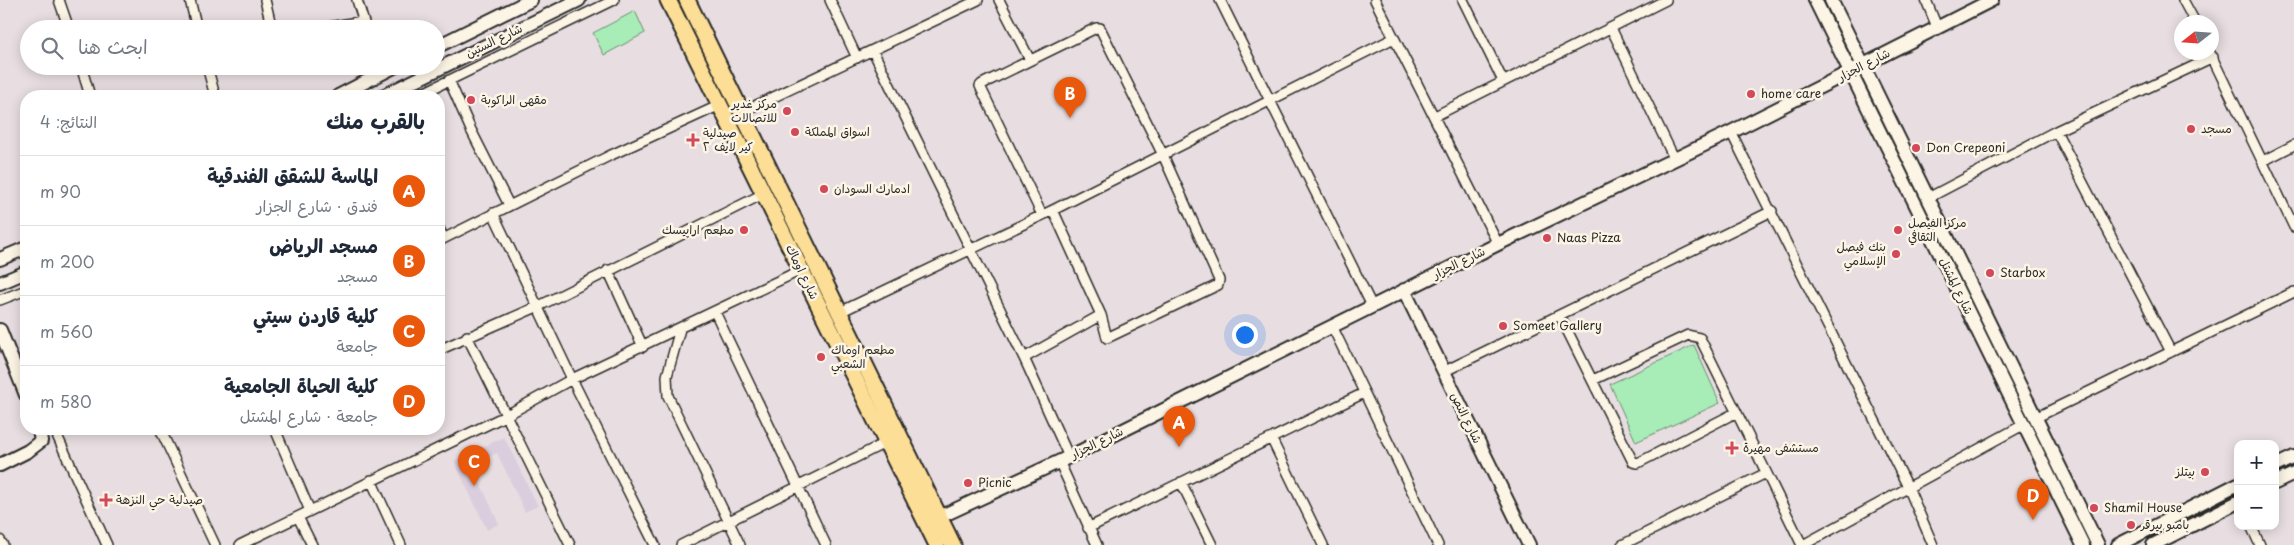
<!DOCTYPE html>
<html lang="ar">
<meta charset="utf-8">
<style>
:root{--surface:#fff;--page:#f6f6f7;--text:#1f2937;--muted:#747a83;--line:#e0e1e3;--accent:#ea580c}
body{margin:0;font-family:"Playpen Sans","Playpen Sans Arabic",sans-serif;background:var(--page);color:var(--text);direction:rtl}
.controls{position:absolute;right:15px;bottom:15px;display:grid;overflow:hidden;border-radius:10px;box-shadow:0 2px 12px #0003}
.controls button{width:45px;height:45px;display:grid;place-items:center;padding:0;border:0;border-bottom:1px solid var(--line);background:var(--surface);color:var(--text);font:25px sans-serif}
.compass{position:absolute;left:2174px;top:15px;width:45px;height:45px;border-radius:50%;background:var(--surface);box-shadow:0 2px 12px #0003;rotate:253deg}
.you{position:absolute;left:1244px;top:334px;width:18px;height:18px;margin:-12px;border:4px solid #fff;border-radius:50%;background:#1a73e8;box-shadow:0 0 0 8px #1a73e833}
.badge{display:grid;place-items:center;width:32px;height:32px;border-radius:50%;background:var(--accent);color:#fff;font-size:16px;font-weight:700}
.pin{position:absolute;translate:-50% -41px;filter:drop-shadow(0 1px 2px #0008)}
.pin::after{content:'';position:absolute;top:26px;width:18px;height:15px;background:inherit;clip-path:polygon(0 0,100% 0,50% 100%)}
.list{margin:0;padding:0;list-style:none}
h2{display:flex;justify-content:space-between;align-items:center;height:65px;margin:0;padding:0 20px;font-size:21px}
h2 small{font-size:16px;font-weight:400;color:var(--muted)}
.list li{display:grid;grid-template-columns:32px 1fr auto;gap:15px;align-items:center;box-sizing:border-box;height:70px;padding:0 20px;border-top:1px solid var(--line)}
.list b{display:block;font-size:19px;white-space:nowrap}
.list p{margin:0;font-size:16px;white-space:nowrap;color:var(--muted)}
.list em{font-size:16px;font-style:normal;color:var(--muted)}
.icon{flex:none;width:28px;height:28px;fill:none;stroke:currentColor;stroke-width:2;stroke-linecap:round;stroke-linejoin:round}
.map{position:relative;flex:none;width:2294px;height:545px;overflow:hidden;direction:ltr}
.search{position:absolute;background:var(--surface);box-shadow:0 2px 12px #0003;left:20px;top:20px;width:425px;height:55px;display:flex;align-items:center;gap:12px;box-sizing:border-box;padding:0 18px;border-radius:28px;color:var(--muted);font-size:19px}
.panel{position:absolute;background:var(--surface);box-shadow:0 2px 12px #0003;left:20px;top:90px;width:425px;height:345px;border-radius:20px;direction:rtl}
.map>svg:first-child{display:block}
</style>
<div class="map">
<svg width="2294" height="545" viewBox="0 0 2294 545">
<rect width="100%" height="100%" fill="#e8dee1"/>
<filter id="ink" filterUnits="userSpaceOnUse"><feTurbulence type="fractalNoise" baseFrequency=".02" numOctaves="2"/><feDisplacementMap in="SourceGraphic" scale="10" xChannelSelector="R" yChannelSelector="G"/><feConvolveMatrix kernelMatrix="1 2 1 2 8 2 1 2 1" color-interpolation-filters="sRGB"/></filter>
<g filter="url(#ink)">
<path fill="#dacede" d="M504 437 538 506 525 512 497 453 472 465 499 524 487 530 454 461Z"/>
<path fill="#a8ecb7" stroke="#6a8c71" d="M635 11 645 33 604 55 593 33Z
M1694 345 1720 403 1636 442 1610 384Z"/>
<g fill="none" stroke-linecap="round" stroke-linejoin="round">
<defs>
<path id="street" d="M59 0 69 29
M190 0 197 29
M265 0 272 29
M357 0 366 29
M830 0 857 58
M999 0 1030 60
M1220 0 1372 306
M1375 0 1498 244
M1463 0 1503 81
M1926 0 1937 27
M2183 0 2195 22
M1611 28 1674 158
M317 29 363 21
M873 51 1024 358 1069 457
M2210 53 2294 227
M81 66 90 96
M207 66 215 96
M449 80 471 130 509 205
M417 96 614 0
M740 113 978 0
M1435 116 1666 0
M2056 131 2171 352
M1731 132 1908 487 1933 545
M2263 161 2294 145
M1928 198 2056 131 2213 57
M1053 210 1101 315
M493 213 572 379 655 545
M439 228 443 238
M439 241 609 156 720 105
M608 270 643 347
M0 300 26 290
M715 312 826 545
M838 313 1053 210 1394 38
M1560 316 1633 462 1638 463 1735 413
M1332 326 1438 545
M680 329 667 376 668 396 740 545
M467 336 570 545
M439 350 539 306 763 194
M1024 358 1101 315 1107 338 1218 285 1219 280 1163 155 1100 28H1096L982 84 980 86 1042 215
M1443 372 1772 211
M1593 380 1688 335 1700 338 1802 545
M2035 418 2294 292
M160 429 215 545
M275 429 310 511
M55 431 107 545
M1272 440 1323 545
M1059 461 1097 545
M371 480 401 545
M1181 482 1212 545
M298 517 312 545
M2251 526 2260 545
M1088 528 1364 393
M0 540 3 545
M240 545 505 416 572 379 801 270
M681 545 887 442
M1622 545 1766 473
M1803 545 2023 425"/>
<path id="secondary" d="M1815 0 2083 545
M1831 0 2098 545
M436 47 531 0
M338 96 396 66
M383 96 579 0
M0 259 26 248
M0 283 26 272
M1404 290 1529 545
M0 330 26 395
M0 465 28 451 41 441 39 429
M2275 466 2294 457
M2275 483 2294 474
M931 521 1069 457 1498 244 1731 132 1992 0
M2118 545 2238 484
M2153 545 2238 502"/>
<path id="primary" d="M668 0 937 545
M687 0 953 545"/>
</defs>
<use href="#street" stroke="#2b2b2b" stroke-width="12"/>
<use href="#secondary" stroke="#2b2b2b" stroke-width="16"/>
<use href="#primary" stroke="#2b2b2b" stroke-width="19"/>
<use href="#street" stroke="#fcf5e5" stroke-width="9"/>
<use href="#secondary" stroke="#fcf5e5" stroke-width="12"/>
<use href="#primary" stroke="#fcde96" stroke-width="15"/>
</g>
</g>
<g fill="#d1495b" stroke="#fcf5e5" stroke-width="2">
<circle cx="1751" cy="94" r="5"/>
<circle cx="471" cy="100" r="5"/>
<circle cx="787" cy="111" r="5"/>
<circle cx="2191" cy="129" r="5"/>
<circle cx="795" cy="132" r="5"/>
<path d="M690.5 132.5h5v5h5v5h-5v5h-5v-5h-5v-5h5z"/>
<circle cx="1916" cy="148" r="5"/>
<circle cx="824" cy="189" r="5"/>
<circle cx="744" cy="230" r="5"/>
<circle cx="1898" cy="230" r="5"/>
<circle cx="1547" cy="238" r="5"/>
<circle cx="1896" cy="254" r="5"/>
<circle cx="1990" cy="273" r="5"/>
<circle cx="1503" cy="326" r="5"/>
<circle cx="821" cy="357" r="5"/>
<path d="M1729.5 440.5h5v5h5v5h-5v5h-5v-5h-5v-5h5z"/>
<circle cx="2205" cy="472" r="5"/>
<circle cx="968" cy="483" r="5"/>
<path d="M103.5 492.5h5v5h5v5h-5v5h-5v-5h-5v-5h5z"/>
<circle cx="2094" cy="508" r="5"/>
<circle cx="2131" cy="525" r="5"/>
</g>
<g text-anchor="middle" stroke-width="5" stroke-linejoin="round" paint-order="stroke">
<g font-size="12" fill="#2b2b2b" stroke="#fcf5e5">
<text transform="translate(494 41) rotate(-26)" y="4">شارع الستين</text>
<text transform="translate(1864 65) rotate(-27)" y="4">شارع الجزار</text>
<text transform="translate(1459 263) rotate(-26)" y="4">شارع الجزار</text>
<text transform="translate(802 272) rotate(64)" y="4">شارع اوماك</text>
<text transform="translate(1956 286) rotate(64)" y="4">شارع المشتل</text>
<text transform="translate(1466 418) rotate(64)" y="4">شارع النص</text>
<text transform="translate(1097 443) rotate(-26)" y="4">شارع الجزار</text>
</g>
<g font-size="12" fill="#2b2b2b" stroke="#fcf5e5" text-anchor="start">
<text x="1761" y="98">home care</text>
<text x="481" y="104">مقهى الراكوبة</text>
<text x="777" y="108" text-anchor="end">مركز غدير<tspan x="777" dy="14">للاتصالات</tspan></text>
<text x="2201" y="133">مسجد</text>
<text x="805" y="136">اسواق المملكة</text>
<text x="703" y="137">صيدلية<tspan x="703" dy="14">كير لايف ٢</tspan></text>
<text x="1926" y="152">Don Crepeoni</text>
<text x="834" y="193">ادمارك السودان</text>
<text x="1908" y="227">مركز الفيصل<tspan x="1908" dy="14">الثقافي</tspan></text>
<text x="734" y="234" text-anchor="end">مطعم ارابيسك</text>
<text x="1557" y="242">Naas Pizza</text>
<text x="1886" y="251" text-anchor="end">بنك فيصل<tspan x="1886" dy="14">الإسلامي</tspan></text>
<text x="2000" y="277">Starbox</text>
<text x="1513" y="330">Someet Gallery</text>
<text x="831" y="354">مطعم اوماك<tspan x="831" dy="14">الشعبي</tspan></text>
<text x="1743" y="452">مستشفى مهيرة</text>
<text x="2195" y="476" text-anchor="end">بيتلز</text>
<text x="978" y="487">Picnic</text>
<text x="116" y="504">صيدلية حي النزهة</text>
<text x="2104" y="512">Shamil House</text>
<text x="2141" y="529">بامبو بيرقر</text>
</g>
</g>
</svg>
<div class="controls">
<button>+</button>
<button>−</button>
</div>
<svg class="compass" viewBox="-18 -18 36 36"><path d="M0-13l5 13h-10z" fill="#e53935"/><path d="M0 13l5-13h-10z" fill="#747a83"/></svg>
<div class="you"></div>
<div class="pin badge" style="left:1179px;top:447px">A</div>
<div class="pin badge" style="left:1070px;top:118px">B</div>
<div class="pin badge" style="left:474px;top:486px">C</div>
<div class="pin badge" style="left:2033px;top:520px">D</div>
<div class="search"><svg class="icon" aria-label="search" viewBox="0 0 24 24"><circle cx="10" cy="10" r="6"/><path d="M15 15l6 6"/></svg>ابحث هنا</div>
<section class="panel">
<h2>بالقرب منك<small>النتائج: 4</small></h2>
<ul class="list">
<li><span class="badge">A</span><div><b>الماسة للشقق الفندقية</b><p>فندق · شارع الجزار</p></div><em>90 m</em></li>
<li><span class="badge">B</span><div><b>مسجد الرياض</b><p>مسجد</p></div><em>200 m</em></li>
<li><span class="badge">C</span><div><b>كلية قاردن سيتي</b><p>جامعة</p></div><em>560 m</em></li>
<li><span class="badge">D</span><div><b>كلية الحياة الجامعية</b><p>جامعة · شارع المشتل</p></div><em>580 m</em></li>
</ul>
</section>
</div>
